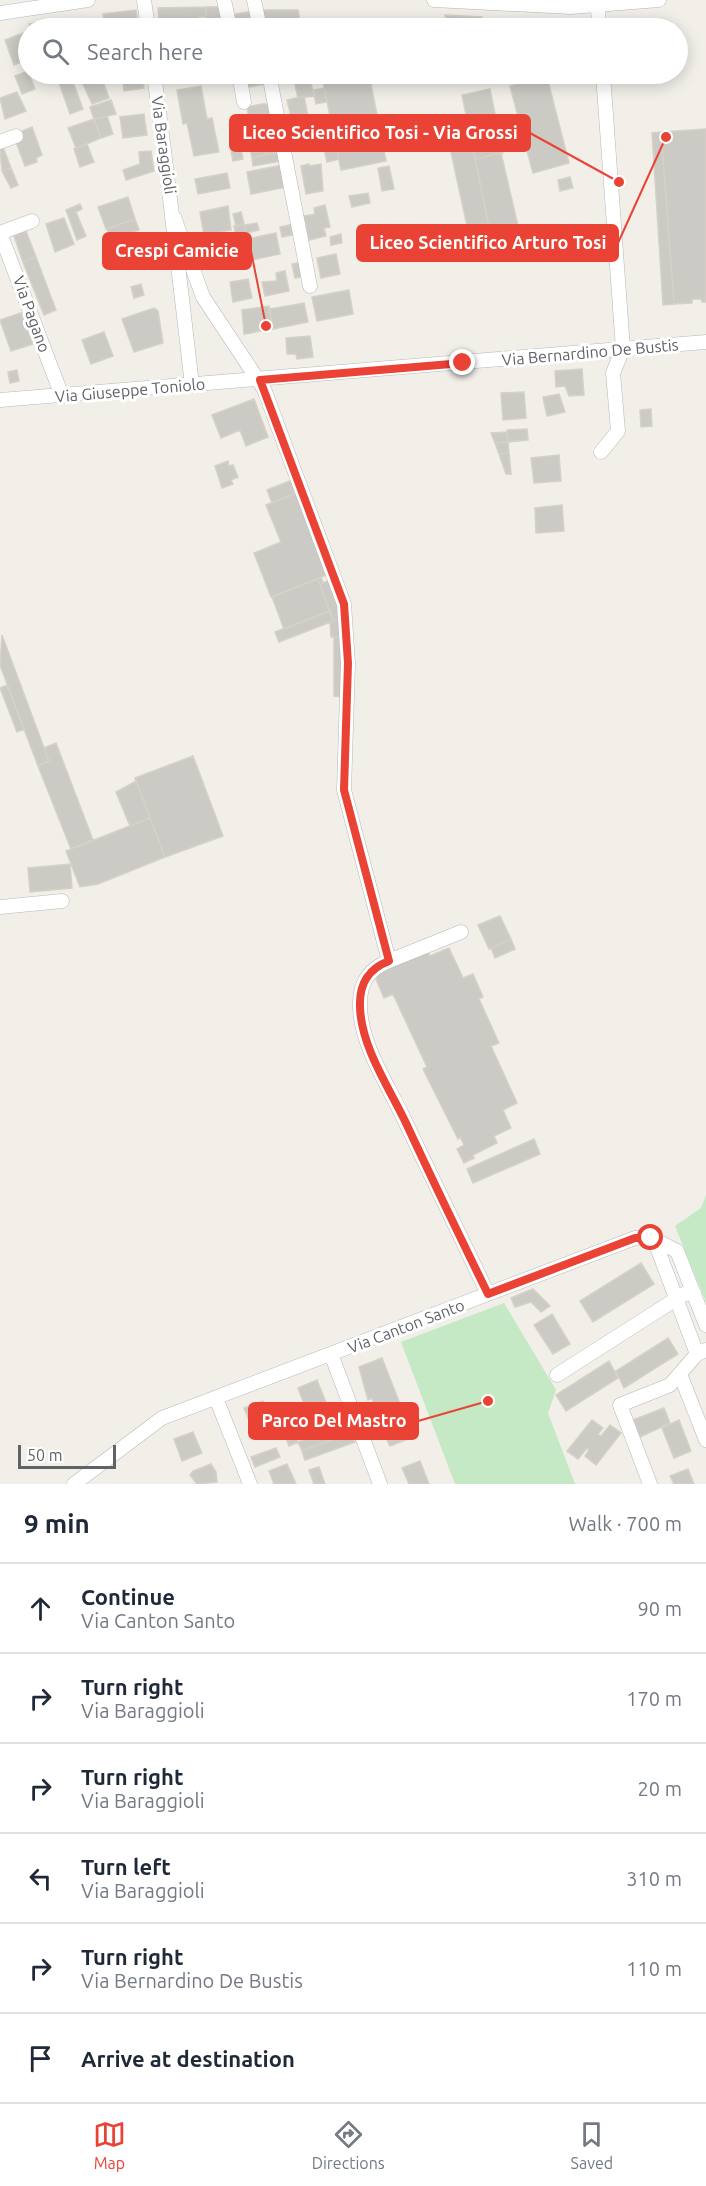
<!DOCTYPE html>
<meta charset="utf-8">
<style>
:root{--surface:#fff;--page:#f2f2f3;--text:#1f2937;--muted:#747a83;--line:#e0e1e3;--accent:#ea4335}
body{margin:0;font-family:Ubuntu,sans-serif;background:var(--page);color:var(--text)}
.scale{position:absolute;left:18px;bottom:15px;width:98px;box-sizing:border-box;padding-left:6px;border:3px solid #5f6368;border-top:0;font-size:16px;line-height:21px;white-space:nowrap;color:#5f6368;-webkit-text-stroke:4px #fff;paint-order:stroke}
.stop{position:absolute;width:18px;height:18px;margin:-14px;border:4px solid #ea4335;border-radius:50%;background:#fff}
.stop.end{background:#ea4335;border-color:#fff;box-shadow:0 2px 6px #0008}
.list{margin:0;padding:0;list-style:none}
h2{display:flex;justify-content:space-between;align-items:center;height:78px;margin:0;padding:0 24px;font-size:26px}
h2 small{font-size:20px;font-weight:400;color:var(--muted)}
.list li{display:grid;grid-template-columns:39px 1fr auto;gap:18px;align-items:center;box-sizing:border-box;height:90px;padding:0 24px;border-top:2px solid var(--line)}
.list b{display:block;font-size:22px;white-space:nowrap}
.list p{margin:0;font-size:20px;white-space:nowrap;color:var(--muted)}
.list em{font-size:20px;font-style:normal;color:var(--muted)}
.icon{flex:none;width:33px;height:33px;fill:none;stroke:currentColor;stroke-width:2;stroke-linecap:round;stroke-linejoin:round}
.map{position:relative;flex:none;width:706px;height:1484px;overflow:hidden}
.search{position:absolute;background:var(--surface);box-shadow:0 3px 15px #0003;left:18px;right:18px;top:18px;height:66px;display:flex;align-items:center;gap:15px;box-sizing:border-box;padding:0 21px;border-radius:33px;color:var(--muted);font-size:22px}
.sheet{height:618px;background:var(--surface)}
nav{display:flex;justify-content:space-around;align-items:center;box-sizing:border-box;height:84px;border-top:2px solid var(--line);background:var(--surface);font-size:16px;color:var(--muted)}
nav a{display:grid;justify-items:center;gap:3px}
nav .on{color:var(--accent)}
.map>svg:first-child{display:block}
</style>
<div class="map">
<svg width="706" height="1484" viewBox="0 0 706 1484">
<rect width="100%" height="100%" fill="#f1efe8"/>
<path fill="#c5e8c5" d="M706 1195V1302L675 1226 701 1208Z
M504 1303 556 1390 548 1413 575 1484H455L401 1342Z"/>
<path fill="#cccac5" stroke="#d6d1c6" stroke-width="1.5" d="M206 7V17H198V21H159L158 8Z
M206 7H222L224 19H206Z
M136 10 138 28H105L103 14Z
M263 10H298L301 28H289L288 22H274V28H263Z
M253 11 256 28H233L230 15Z
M445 15 482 17V28L452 26 448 28Z
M59 20 62 28H30L29 24Z
M93 20 94 28H67L72 23Z
M398 23 399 28H367Z
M26 32 28 59 14 65 5 40Z
M28 71 35 89 22 94 15 76Z
M56 74H70L83 109 70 114Z
M122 74H142L144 88 124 91Z
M241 74H263L265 84 244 88Z
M309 74 314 96 298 98 293 76Z
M339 74H369L386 161 341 170 322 77Z
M101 76 109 98 92 104 82 82Z
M547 77 569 163 533 173 510 86Z
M201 86 207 119 212 118 219 152 194 156 187 123 183 124 177 90Z
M324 88 327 102 316 104 313 90Z
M490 89 503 153 475 159 462 95Z
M17 92 26 111 5 119 0 98Z
M304 96 309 122 297 125 292 121 287 100Z
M111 100 116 114 94 119 90 107Z
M262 104H269L272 122 265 123 267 130 257 132 256 127 251 128 247 107Z
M144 114 147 135 123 138 120 117Z
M107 116 113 134 101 138 94 119Z
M94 119 101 138 76 148 68 128Z
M32 127 42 155 36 158 37 162 25 166 16 142 23 140 20 132Z
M706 129V302H702L701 299H692V303L674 304 661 132Z
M661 132 674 304 663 305 652 133Z
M471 138 490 231 469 235 449 143Z
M278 140 280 152 266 155 264 142Z
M264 142 266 155 252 158 249 145Z
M87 144 94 162 80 167 74 149Z
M240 144 243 159 233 161 230 146Z
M336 145 339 159 327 162 324 148Z
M3 147 11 168 2 171 0 148Z
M151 151 154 171 126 180 123 170 140 164 139 152Z
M280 152 282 161 253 166 252 158Z
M501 153 518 226 490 231 475 159Z
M309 164V166L321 164 323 191 306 194 301 166Z
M283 165 287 187 251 194 247 172Z
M389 166 394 189 382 191 378 168Z
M11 168 18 185 11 188 2 171Z
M227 173 230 188 198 194 195 179Z
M570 177 573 188 560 191 558 180Z
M368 193 370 203 352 207 349 196Z
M128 197 135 219 106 229 98 207Z
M80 204 82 209 76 212 86 236 77 240 66 210Z
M325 205 330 227 324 228 326 236 309 240 304 216 315 214 314 208Z
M228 206 231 230 204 235 200 212Z
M241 212 244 224 236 226 233 214Z
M64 218 74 244 55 252 46 224Z
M135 219 139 230 111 240 107 229Z
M257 223 259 230 246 233 244 225Z
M244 224 246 233 236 235 234 226Z
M294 224 296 234 282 237 280 227Z
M26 231 36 257 23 262 14 236Z
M276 233 280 254 242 262 238 241Z
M341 234 342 243 331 245 330 237Z
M153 235 162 262 140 269 131 243Z
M336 254 340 274 321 278 317 258Z
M36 257 56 310 44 315 23 262Z
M302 262 305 276 295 278 292 264Z
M285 271 289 291 265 296 262 282 277 281 276 273Z
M248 279 252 298 233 302 230 282Z
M141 284 144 295 134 298 131 287Z
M349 290 353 314 317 321 312 297Z
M304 303 308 322 273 329 269 309Z
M269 306 273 329 244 334 242 310Z
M154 308 158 311 163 343 134 352 122 319Z
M21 313 33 344 11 351 0 320Z
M104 332 113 356 91 364 82 340Z
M310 336 313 357 297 359 296 354H287L286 338Z
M582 369 584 395 569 396 565 386 556 387 555 371Z
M17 370 19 381 10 383 8 372Z
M524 392 526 418 503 420 501 393Z
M559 394 565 412 547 416 543 397Z
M254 399 268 437 246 446 240 430 221 438 212 415Z
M651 409 652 426 641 427 640 410Z
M527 429 528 440 508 442 507 430Z
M507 432 508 442 495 443 491 433Z
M508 442 509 453 499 454 495 443Z
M509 453 511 474H506L499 454Z
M559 455 561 481 534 483 531 458Z
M228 461 229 466 233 465 238 477 231 480 233 484 222 488 215 466Z
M292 480 297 493 272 503 267 490Z
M297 493 329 574 271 597 254 553 281 542 266 505Z
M562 505 564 531 536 533 535 508Z
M321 577 323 583 330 580 335 593 341 618 333 621 318 579Z
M318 579 330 611 284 629 272 597Z
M330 611 333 621 279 642 275 632Z
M341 618 342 637H331L330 622Z
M2 635 49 761 38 766 0 665Z
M334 637H342V697L334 696Z
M7 685 24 729 17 732 0 688Z
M56 743 93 840 71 849 38 766 49 761 44 748Z
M193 756 223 836 165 857 135 778Z
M136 781 150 818 130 826 116 792Z
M150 818 165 857 98 884 80 887 66 851Z
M70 864 72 888 30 892 28 868Z
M500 916 511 939 489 949 478 925Z
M511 939 515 949 495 958 491 948Z
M449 948 463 978 473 974 483 997 479 999 499 1043 491 1046 517 1103 503 1110 511 1128 494 1136 497 1143 473 1155 474 1158 464 1163 457 1149 464 1145 460 1137 458 1139 423 1069 427 1067 393 994 384 998 374 974 427 951 430 956Z
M534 1139 540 1154 473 1183 467 1169Z
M641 1263 654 1284 593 1322 580 1301Z
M533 1289 550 1306 541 1312 531 1302 515 1307 511 1298Z
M552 1314 570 1344 553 1354 534 1325Z
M668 1338 678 1354 624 1388 616 1371Z
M382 1358 413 1437 390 1446 374 1415 377 1414 372 1398 368 1400 359 1367Z
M609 1361 618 1378 566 1411 556 1395Z
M317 1380 329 1410 309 1417 298 1388Z
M263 1401 275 1431 256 1438 244 1408Z
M664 1408 670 1423 640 1437 633 1420Z
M592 1420 603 1428 598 1434 601 1436 610 1425 621 1433 596 1465 585 1456 589 1450 587 1448 578 1459 567 1451Z
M679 1420 691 1451 674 1458 662 1428Z
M293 1427 298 1442 289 1446 283 1430Z
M334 1428 338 1437 302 1451 298 1442Z
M193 1432 202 1453 182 1461 174 1439Z
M351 1432 355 1442 305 1460 302 1451Z
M276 1448 280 1457 255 1467 251 1457Z
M420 1461 429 1484H409L402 1468Z
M211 1464 216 1472 217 1482 197 1484 190 1475 193 1471Z
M287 1464 296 1484H274L269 1471Z
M319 1467 325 1484H314L309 1470Z
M688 1469 694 1484H674L670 1476Z"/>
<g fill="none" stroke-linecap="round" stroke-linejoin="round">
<defs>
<path id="street" d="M144 0 148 28
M224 0 230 28
M254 0 260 28
M434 0 571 7 659 0
M598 6 599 28
M0 13 88 0
M154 74C168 177 180 281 192 385
M239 74 244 102
M269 74 310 286
M0 142 16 136
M174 217 203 297 264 389 344 604 348 663 344 790 389 961C368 969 359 984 360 1007 361 1045 387 1083 403 1117 431 1176 460 1235 488 1294
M0 233 62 396
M0 233 32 221
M0 400 706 342
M601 452 618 431 613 373 623 349 603 74
M0 907 62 901
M389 961 461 932
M654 1239 697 1354
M331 1354 380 1484
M680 1374 706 1440
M557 1375 684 1294 694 1293
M216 1398 250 1484
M74 1484 162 1418 635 1238 649 1237 677 1251 706 1325
M650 1484 620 1405 670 1385 697 1354 706 1350"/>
</defs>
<use href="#street" stroke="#b5b8bc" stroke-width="15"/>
<use href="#street" stroke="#fff" stroke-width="14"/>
</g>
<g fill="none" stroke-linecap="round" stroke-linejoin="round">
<path stroke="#ea4335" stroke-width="8" d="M463 363 260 380 344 604 348 663 344 790 389 961C368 969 359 984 360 1007 361 1046 388 1086 405 1121 432 1179 460 1237 488 1294L635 1238H651"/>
</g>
<g text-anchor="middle" stroke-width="6" stroke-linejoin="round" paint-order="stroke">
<g font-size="16" fill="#5f6368" stroke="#fff">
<text transform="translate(164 145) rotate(82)" y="6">Via Baraggioli</text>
<text transform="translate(32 314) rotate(70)" y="6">Via Pagano</text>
<text transform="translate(590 352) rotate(-5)" y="6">Via Bernardino De Bustis</text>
<text transform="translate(130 390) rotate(-5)" y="6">Via Giuseppe Toniolo</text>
<text transform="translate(406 1326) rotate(-21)" y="6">Via Canton Santo</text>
</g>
</g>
<path fill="none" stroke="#ea4335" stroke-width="2" d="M619 182L530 133M666 137L618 243M266 326L251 251M488 1401L418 1421"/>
<g fill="#ea4335" stroke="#fff" stroke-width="2">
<circle cx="619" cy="182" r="6"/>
<circle cx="666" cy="137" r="6"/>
<circle cx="266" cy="326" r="6"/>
<circle cx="488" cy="1401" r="6"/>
</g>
<g fill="#ea4335" stroke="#ea4335" stroke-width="2">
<rect x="230" y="115" width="300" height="36" rx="6"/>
<rect x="357" y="225" width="261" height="36" rx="6"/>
<rect x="103" y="233" width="148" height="36" rx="6"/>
<rect x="249" y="1403" width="169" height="36" rx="6"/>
</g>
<g font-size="18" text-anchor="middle" font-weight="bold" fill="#fff">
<text x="380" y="139">Liceo Scientifico Tosi - Via Grossi</text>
<text x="488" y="249">Liceo Scientifico Arturo Tosi</text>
<text x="177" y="257">Crespi Camicie</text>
<text x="334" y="1427">Parco Del Mastro</text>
</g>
</svg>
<div class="scale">50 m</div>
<div class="stop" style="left:651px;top:1238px"></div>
<div class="stop end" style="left:463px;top:363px"></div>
<div class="search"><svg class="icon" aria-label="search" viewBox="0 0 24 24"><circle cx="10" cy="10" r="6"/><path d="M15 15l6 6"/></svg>Search here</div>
</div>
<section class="sheet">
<h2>9 min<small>Walk · 700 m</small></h2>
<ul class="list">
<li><svg class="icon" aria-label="ahead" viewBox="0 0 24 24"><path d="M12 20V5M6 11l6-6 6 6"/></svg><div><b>Continue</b><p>Via Canton Santo</p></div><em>90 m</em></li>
<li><svg class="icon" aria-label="right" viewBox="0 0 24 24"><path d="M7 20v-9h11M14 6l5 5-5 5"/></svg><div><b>Turn right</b><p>Via Baraggioli</p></div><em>170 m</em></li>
<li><svg class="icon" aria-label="right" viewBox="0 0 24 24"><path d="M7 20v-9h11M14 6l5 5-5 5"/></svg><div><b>Turn right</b><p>Via Baraggioli</p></div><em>20 m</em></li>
<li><svg class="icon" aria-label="left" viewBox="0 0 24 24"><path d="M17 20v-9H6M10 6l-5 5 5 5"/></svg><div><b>Turn left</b><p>Via Baraggioli</p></div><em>310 m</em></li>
<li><svg class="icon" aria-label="right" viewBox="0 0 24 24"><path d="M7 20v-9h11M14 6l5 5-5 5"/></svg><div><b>Turn right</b><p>Via Bernardino De Bustis</p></div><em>110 m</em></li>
<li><svg class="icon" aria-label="arrive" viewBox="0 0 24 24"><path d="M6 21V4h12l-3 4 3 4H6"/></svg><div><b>Arrive at destination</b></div></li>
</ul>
</section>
<nav>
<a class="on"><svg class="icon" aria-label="map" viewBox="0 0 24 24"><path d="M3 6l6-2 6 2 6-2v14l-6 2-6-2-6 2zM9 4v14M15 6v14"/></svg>Map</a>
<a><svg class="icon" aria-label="directions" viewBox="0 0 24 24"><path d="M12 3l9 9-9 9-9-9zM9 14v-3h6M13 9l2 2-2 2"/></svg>Directions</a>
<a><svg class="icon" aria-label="saved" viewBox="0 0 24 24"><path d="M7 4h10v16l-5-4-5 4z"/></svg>Saved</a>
</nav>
